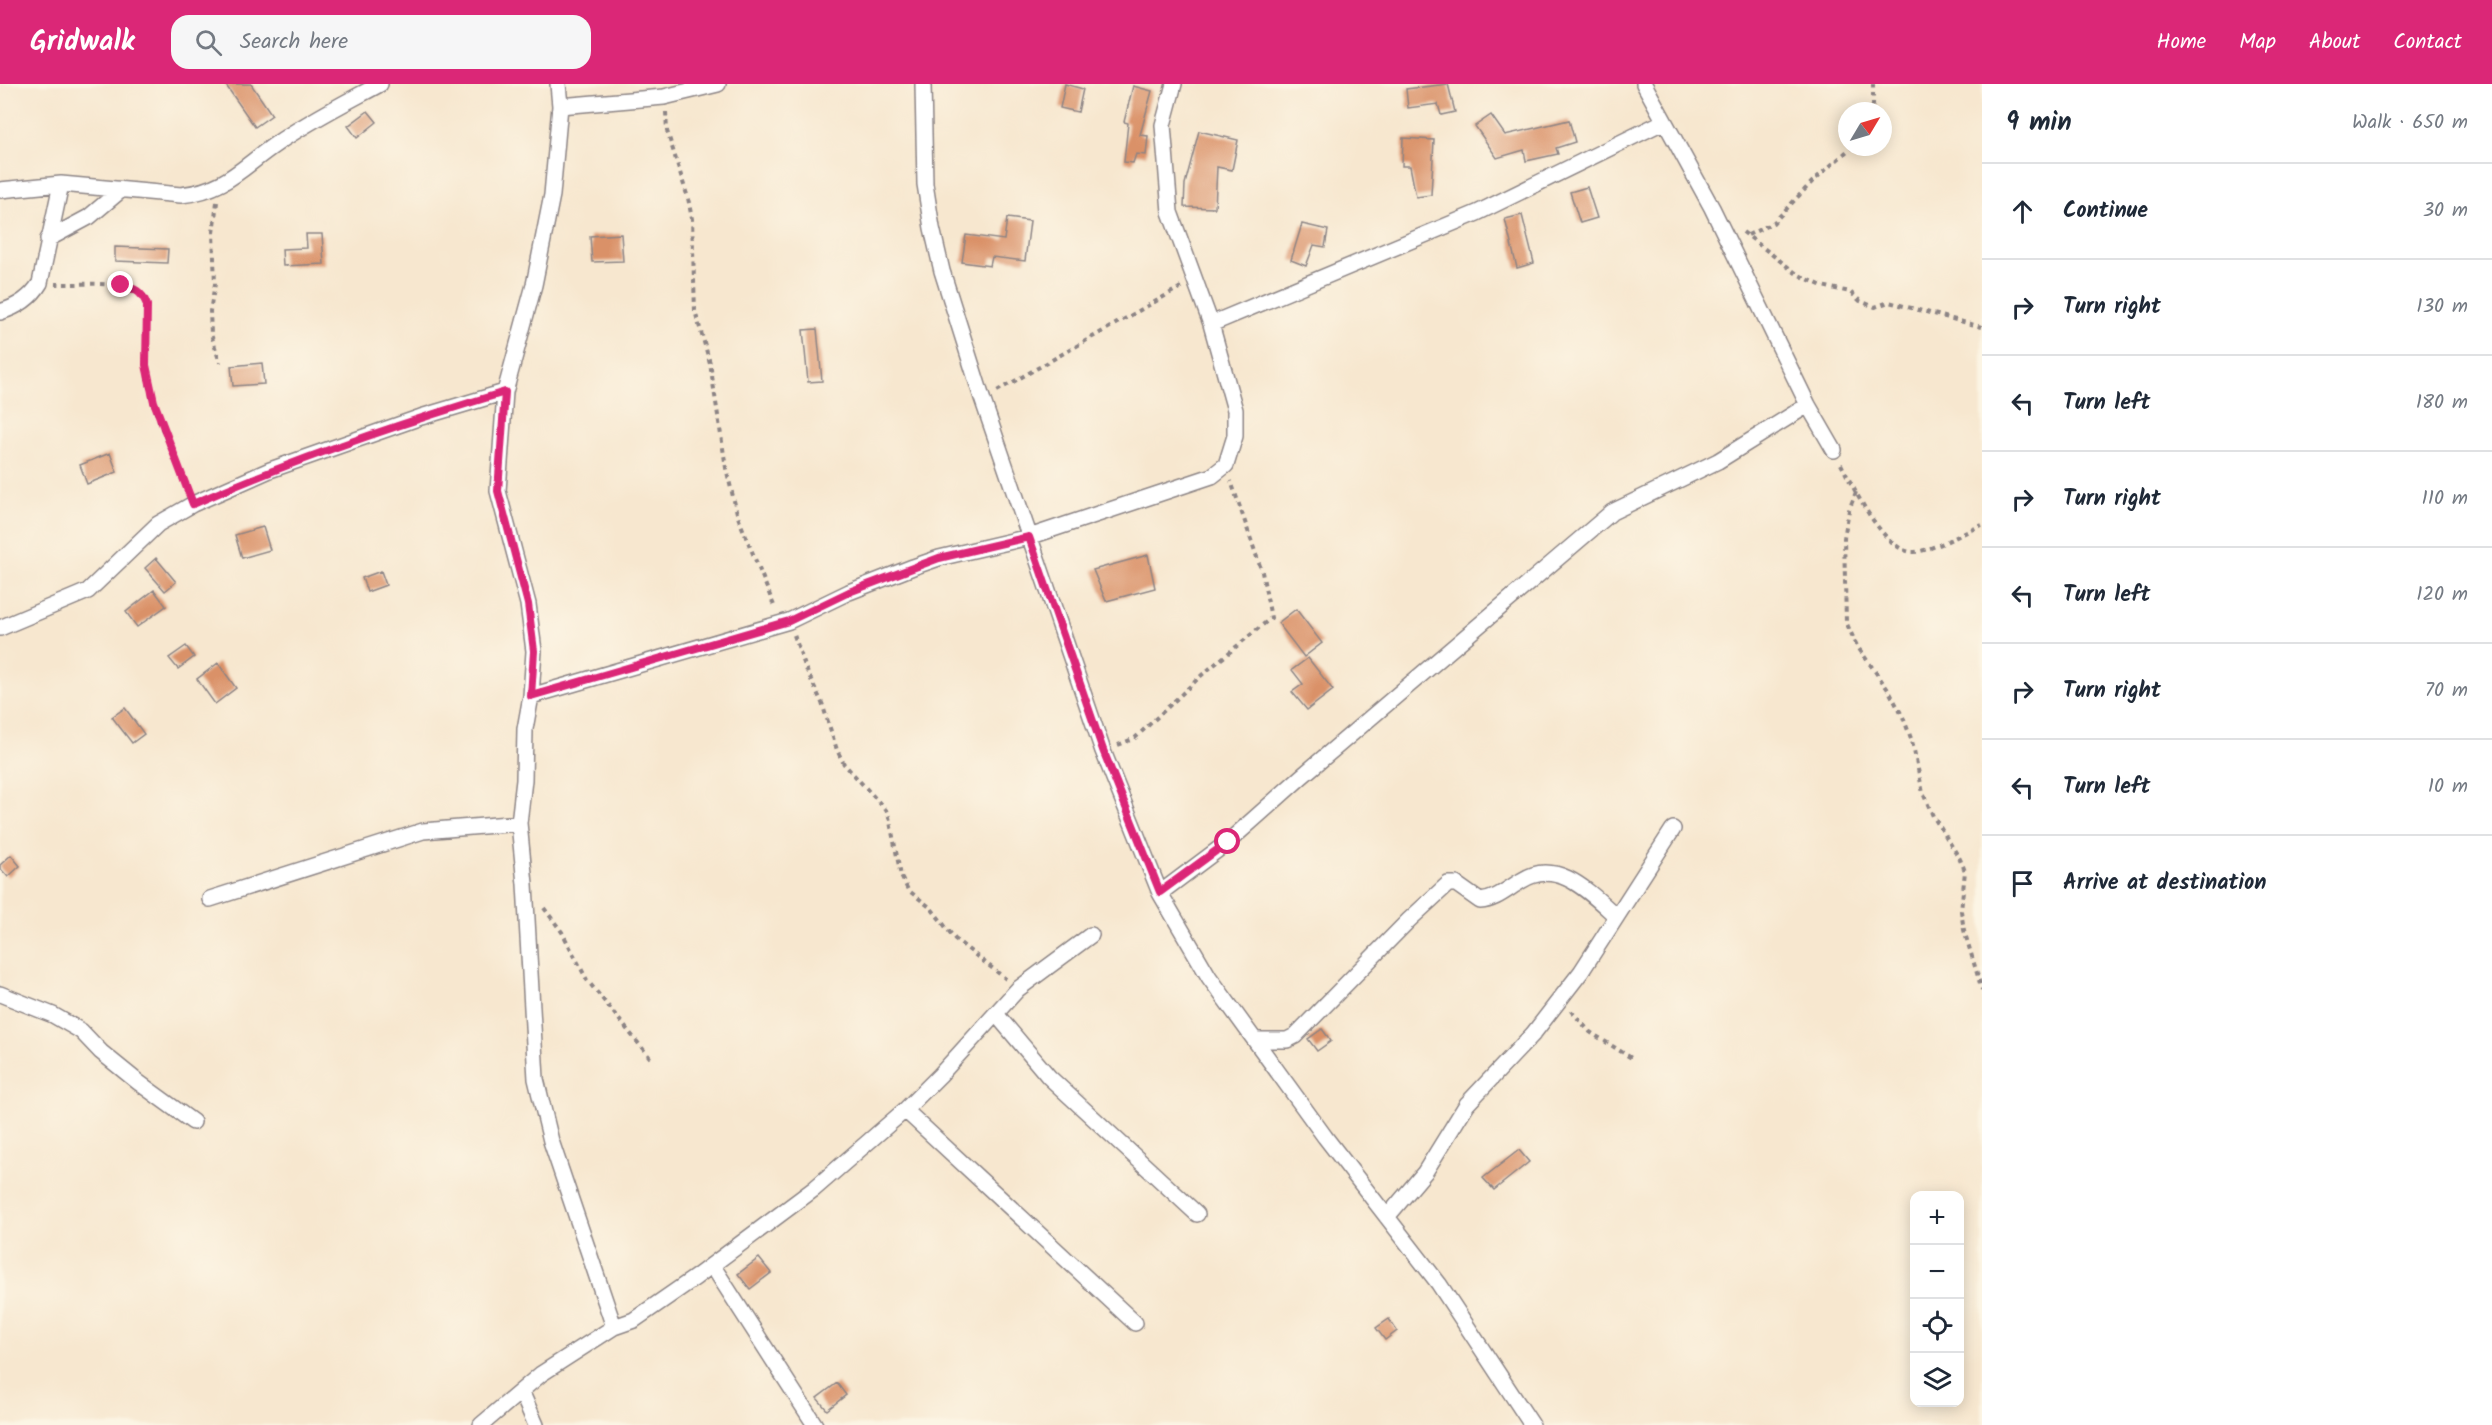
<!DOCTYPE html>
<meta charset="utf-8">
<style>
:root{--surface:#fff;--page:#f6f6f7;--text:#1f2937;--muted:#747a83;--line:#e0e1e3;--accent:#db2777}
body{margin:0;font-family:Kalam,sans-serif;background:var(--page);color:var(--text)}
.controls{position:absolute;right:18px;bottom:18px;display:grid;overflow:hidden;border-radius:12px;box-shadow:0 3px 15px #0003}
.controls button{width:54px;height:54px;display:grid;place-items:center;padding:0;border:0;border-bottom:2px solid var(--line);background:var(--surface);color:var(--text);font:30px sans-serif}
.compass{position:absolute;left:1838px;top:18px;width:54px;height:54px;border-radius:50%;background:var(--surface);box-shadow:0 3px 15px #0003;rotate:52deg}
.stop{position:absolute;width:18px;height:18px;margin:-14px;border:4px solid #db2777;border-radius:50%;background:#fff}
.stop.end{background:#db2777;border-color:#fff;box-shadow:0 2px 6px #0008}
.list{margin:0;padding:0;list-style:none}
h2{display:flex;justify-content:space-between;align-items:center;height:78px;margin:0;padding:0 24px;font-size:26px}
h2 small{font-size:20px;font-weight:400;color:var(--muted)}
.list li{display:grid;grid-template-columns:39px 1fr auto;gap:18px;align-items:center;box-sizing:border-box;height:96px;padding:0 24px;border-top:2px solid var(--line)}
.list b{display:block;font-size:22px;white-space:nowrap}
.list em{font-size:20px;font-style:normal;color:var(--muted)}
.icon{flex:none;width:33px;height:33px;fill:none;stroke:currentColor;stroke-width:2;stroke-linecap:round;stroke-linejoin:round}
.map{position:relative;flex:none;width:1982px;height:1341px;overflow:hidden}
header{display:flex;align-items:center;gap:36px;box-sizing:border-box;height:84px;padding:0 30px;background:var(--accent);color:#fff}
header strong{font-size:28px}
nav{display:flex;gap:33px;margin-inline-start:auto;font-size:21px}
.search{width:420px;height:54px;background:var(--page);display:flex;align-items:center;gap:15px;box-sizing:border-box;padding:0 21px;border-radius:18px;color:var(--muted);font-size:22px}
main{display:flex}
aside{flex:1;background:var(--surface)}
.map>svg:first-child{display:block}
</style>
<header>
<strong>Gridwalk</strong>
<div class="search"><svg class="icon" aria-label="search" viewBox="0 0 24 24"><circle cx="10" cy="10" r="6"/><path d="M15 15l6 6"/></svg>Search here</div>
<nav><a>Home</a><a>Map</a><a>About</a><a>Contact</a></nav>
</header>
<main>
<div class="map">
<svg width="1982" height="1341" viewBox="0 0 1982 1341">
<rect width="100%" height="100%" fill="#fcf5e5"/>
<filter id="ink" filterUnits="userSpaceOnUse"><feTurbulence type="fractalNoise" baseFrequency=".0167" numOctaves="2"/><feDisplacementMap in="SourceGraphic" scale="12" xChannelSelector="R" yChannelSelector="G"/><feConvolveMatrix kernelMatrix="1 2 1 2 8 2 1 2 1" color-interpolation-filters="sRGB"/></filter>
<filter id="wash" filterUnits="userSpaceOnUse"><feTurbulence type="fractalNoise" baseFrequency=".008" numOctaves="4" result="noise"/><feDisplacementMap in="SourceGraphic" scale="24" xChannelSelector="R" yChannelSelector="G"/><feGaussianBlur stdDeviation="1.35" result="paint"/><feColorMatrix in="noise" values="0 0 0 0 0 0 0 0 0 0 0 0 0 0 0 0 0 1.4 0 .05"/><feComposite in="paint" operator="in"/></filter>
<g filter="url(#wash)">
<rect width="100%" height="100%" fill="#f7e7cf"/>
<g id="blocks">
<path fill="#da9167" d="M225 0H251L272 31 255 43Z
M1065 0 1083 5 1078 28 1060 24Z
M1448 0 1455 28 1441 31 1438 20 1408 24 1406 5Z
M1133 2 1152 7 1140 51 1148 52 1146 71 1136 70 1133 79 1124 78 1128 39 1124 38Z
M368 27 377 38 357 54 348 42Z
M1491 31 1505 51 1569 36 1575 58 1556 64 1558 70 1526 77 1524 66 1497 74 1475 42Z
M1199 47 1238 56 1232 86 1217 83 1215 124 1184 123 1185 100Z
M1403 54 1434 56 1431 111 1416 113 1410 82H1402Z
M1587 103 1597 134 1580 139 1570 108Z
M1522 131 1534 179 1517 184 1505 135Z
M1007 134 1030 137 1025 177 992 173 990 182 962 178 966 151 1004 156Z
M1302 140 1328 146 1325 163 1314 161 1306 182 1291 176Z
M306 150H322L324 180 283 182 282 165 307 164Z
M621 150 623 177 592 178 590 152Z
M115 163 168 165 167 179 115 177Z
M817 245 822 297 808 298 803 246Z
M262 279 264 300 233 302 231 282Z
M110 369 117 388 87 400 80 381Z
M263 443 270 466 242 474 235 451Z
M1148 471 1155 504 1106 517 1093 486Z
M156 474 176 498 165 507 145 484Z
M381 487 386 501 367 508 362 494Z
M154 506 166 522 137 543 126 528Z
M1296 525 1322 559 1304 573 1278 539Z
M186 562 194 573 178 585 169 574Z
M1308 574 1333 606 1307 626 1292 608 1303 600 1292 586Z
M218 579 236 604 215 620 197 595Z
M125 624 144 650 132 659 112 633Z
M11 771 20 782 8 793 0 784V781Z
M1322 945 1331 957 1317 967 1308 955Z
M1519 1066 1529 1078 1494 1106 1483 1094Z
M759 1174 771 1189 750 1205 738 1190Z
M1389 1235 1397 1247 1385 1256 1376 1244Z
M837 1299 846 1311 827 1326 817 1314Z"/>
</g>
</g>
<g filter="url(#ink)">
<use href="#blocks" fill-opacity="0" stroke="#8c8485" stroke-width="1.5"/>
<g fill="none" stroke-linecap="round" stroke-linejoin="round">
<defs>
<path id="minor" d="M558 0 560 22 552 111 534 201 505 308 498 407 528 520 534 567 531 612 525 645 524 696 519 739 525 800 536 995 551 1057 614 1243
M923 0 925 100 932 144 942 187 982 314 1103 667 1160 809 1209 893 1325 1053 1439 1200 1532 1341
M1644 0 1712 124 1808 321 1834 366
M560 22 664 13 718 0
M0 106 61 100 181 111C226 106 241 84 276 60 309 37 345 19 380 0
M48 155 89 133 121 106
M0 228C17 223 31 214 40 199L61 100
M1211 240 1477 129 1663 38
M0 544 88 507 158 440 193 420 270 386 421 333 505 308
M531 612 789 537 849 508 913 483 939 474 1029 453 1212 392 1226 381 1235 352V326L1211 240 1170 128 1163 41 1174 0
M1160 809 1228 758 1301 693 1612 428 1718 377 1808 321
M210 815 423 747 519 739
M0 910 53 931 81 947 101 968 138 998 193 1038
M996 930 1049 993 1197 1130
M1256 956H1287L1295 952 1409 836 1448 800H1456L1480 817C1496 816 1507 805 1521 797 1557 773 1590 809 1616 832
M905 1026 1135 1239
M1387 1133 1425 1088 1467 1020 1533 950 1581 888 1673 745
M712 1181 815 1341
M521 1307 536 1341
M481 1341 541 1290 614 1243 634 1236 696 1193 814 1105 905 1026 940 991 1018 905 1091 851"/>
</defs>
<use href="#minor" stroke="#8c8485" stroke-width="18"/>
<path stroke="#8c8485" stroke-width="4" stroke-dasharray="4.5 4.5" stroke-linecap="butt" d="M1873 0V27
M666 28 667 47 688 114 692 135 695 227 710 279 726 384 738 433 775 524
M217 118 213 149 215 200 210 227 211 250 220 279
M1743 148 1797 190 1822 202 1850 208 1860 217 1875 223 1889 218 1982 243
M1748 151 1773 139 1814 96 1852 63
M55 200C83 201 122 195 144 212 151 235 144 258 146 281 149 324 172 365 188 405
M997 307 1181 203
M1841 380C1853 403 1884 468 1913 468 1930 468 1965 448 1982 441
M1856 408 1849 426 1844 454 1846 538 1857 562 1889 607 1903 633 1912 657 1923 709 1933 732 1960 775 1965 787 1961 827 1964 846 1982 906
M794 551 806 585 822 619 837 666 844 680 886 726 889 733 901 792 908 806 931 824 955 855 1006 895
M1118 661 1135 654 1203 590 1271 534 1262 488 1231 397
M544 824 562 848 587 896 652 976
M1571 927 1590 948 1633 975"/>
<use href="#minor" stroke="#fff" stroke-width="15"/>
</g>
</g>
<g fill="none" stroke-linecap="round" stroke-linejoin="round" filter="url(#ink)">
<path stroke="#db2777" stroke-width="8" d="M121 201C134 204 142 207 147 221L146 281 154 318 193 420C295 375 398 340 505 308L498 407 528 520 534 567 531 612 789 537 849 508 939 474 1029 453 1103 666 1160 808 1228 758"/>
</g>
</svg>
<div class="controls">
<button>+</button>
<button>−</button>
<button><svg class="icon" aria-label="locate" viewBox="0 0 24 24"><circle cx="12" cy="12" r="6"/><path d="M12 2v4M12 18v4M2 12h4M18 12h4"/></svg></button>
<button><svg class="icon" aria-label="layers" viewBox="0 0 24 24"><path d="M12 4l9 5-9 5-9-5zM3 14l9 5 9-5"/></svg></button>
</div>
<svg class="compass" viewBox="-18 -18 36 36"><path d="M0-13l5 13h-10z" fill="#e53935"/><path d="M0 13l5-13h-10z" fill="#747a83"/></svg>
<div class="stop" style="left:1228px;top:758px"></div>
<div class="stop end" style="left:121px;top:201px"></div>
</div>
<aside>
<h2>9 min<small>Walk · 650 m</small></h2>
<ul class="list">
<li><svg class="icon" aria-label="ahead" viewBox="0 0 24 24"><path d="M12 20V5M6 11l6-6 6 6"/></svg><div><b>Continue</b></div><em>30 m</em></li>
<li><svg class="icon" aria-label="right" viewBox="0 0 24 24"><path d="M7 20v-9h11M14 6l5 5-5 5"/></svg><div><b>Turn right</b></div><em>130 m</em></li>
<li><svg class="icon" aria-label="left" viewBox="0 0 24 24"><path d="M17 20v-9H6M10 6l-5 5 5 5"/></svg><div><b>Turn left</b></div><em>180 m</em></li>
<li><svg class="icon" aria-label="right" viewBox="0 0 24 24"><path d="M7 20v-9h11M14 6l5 5-5 5"/></svg><div><b>Turn right</b></div><em>110 m</em></li>
<li><svg class="icon" aria-label="left" viewBox="0 0 24 24"><path d="M17 20v-9H6M10 6l-5 5 5 5"/></svg><div><b>Turn left</b></div><em>120 m</em></li>
<li><svg class="icon" aria-label="right" viewBox="0 0 24 24"><path d="M7 20v-9h11M14 6l5 5-5 5"/></svg><div><b>Turn right</b></div><em>70 m</em></li>
<li><svg class="icon" aria-label="left" viewBox="0 0 24 24"><path d="M17 20v-9H6M10 6l-5 5 5 5"/></svg><div><b>Turn left</b></div><em>10 m</em></li>
<li><svg class="icon" aria-label="arrive" viewBox="0 0 24 24"><path d="M6 21V4h12l-3 4 3 4H6"/></svg><div><b>Arrive at destination</b></div></li>
</ul>
</aside>
</main>
